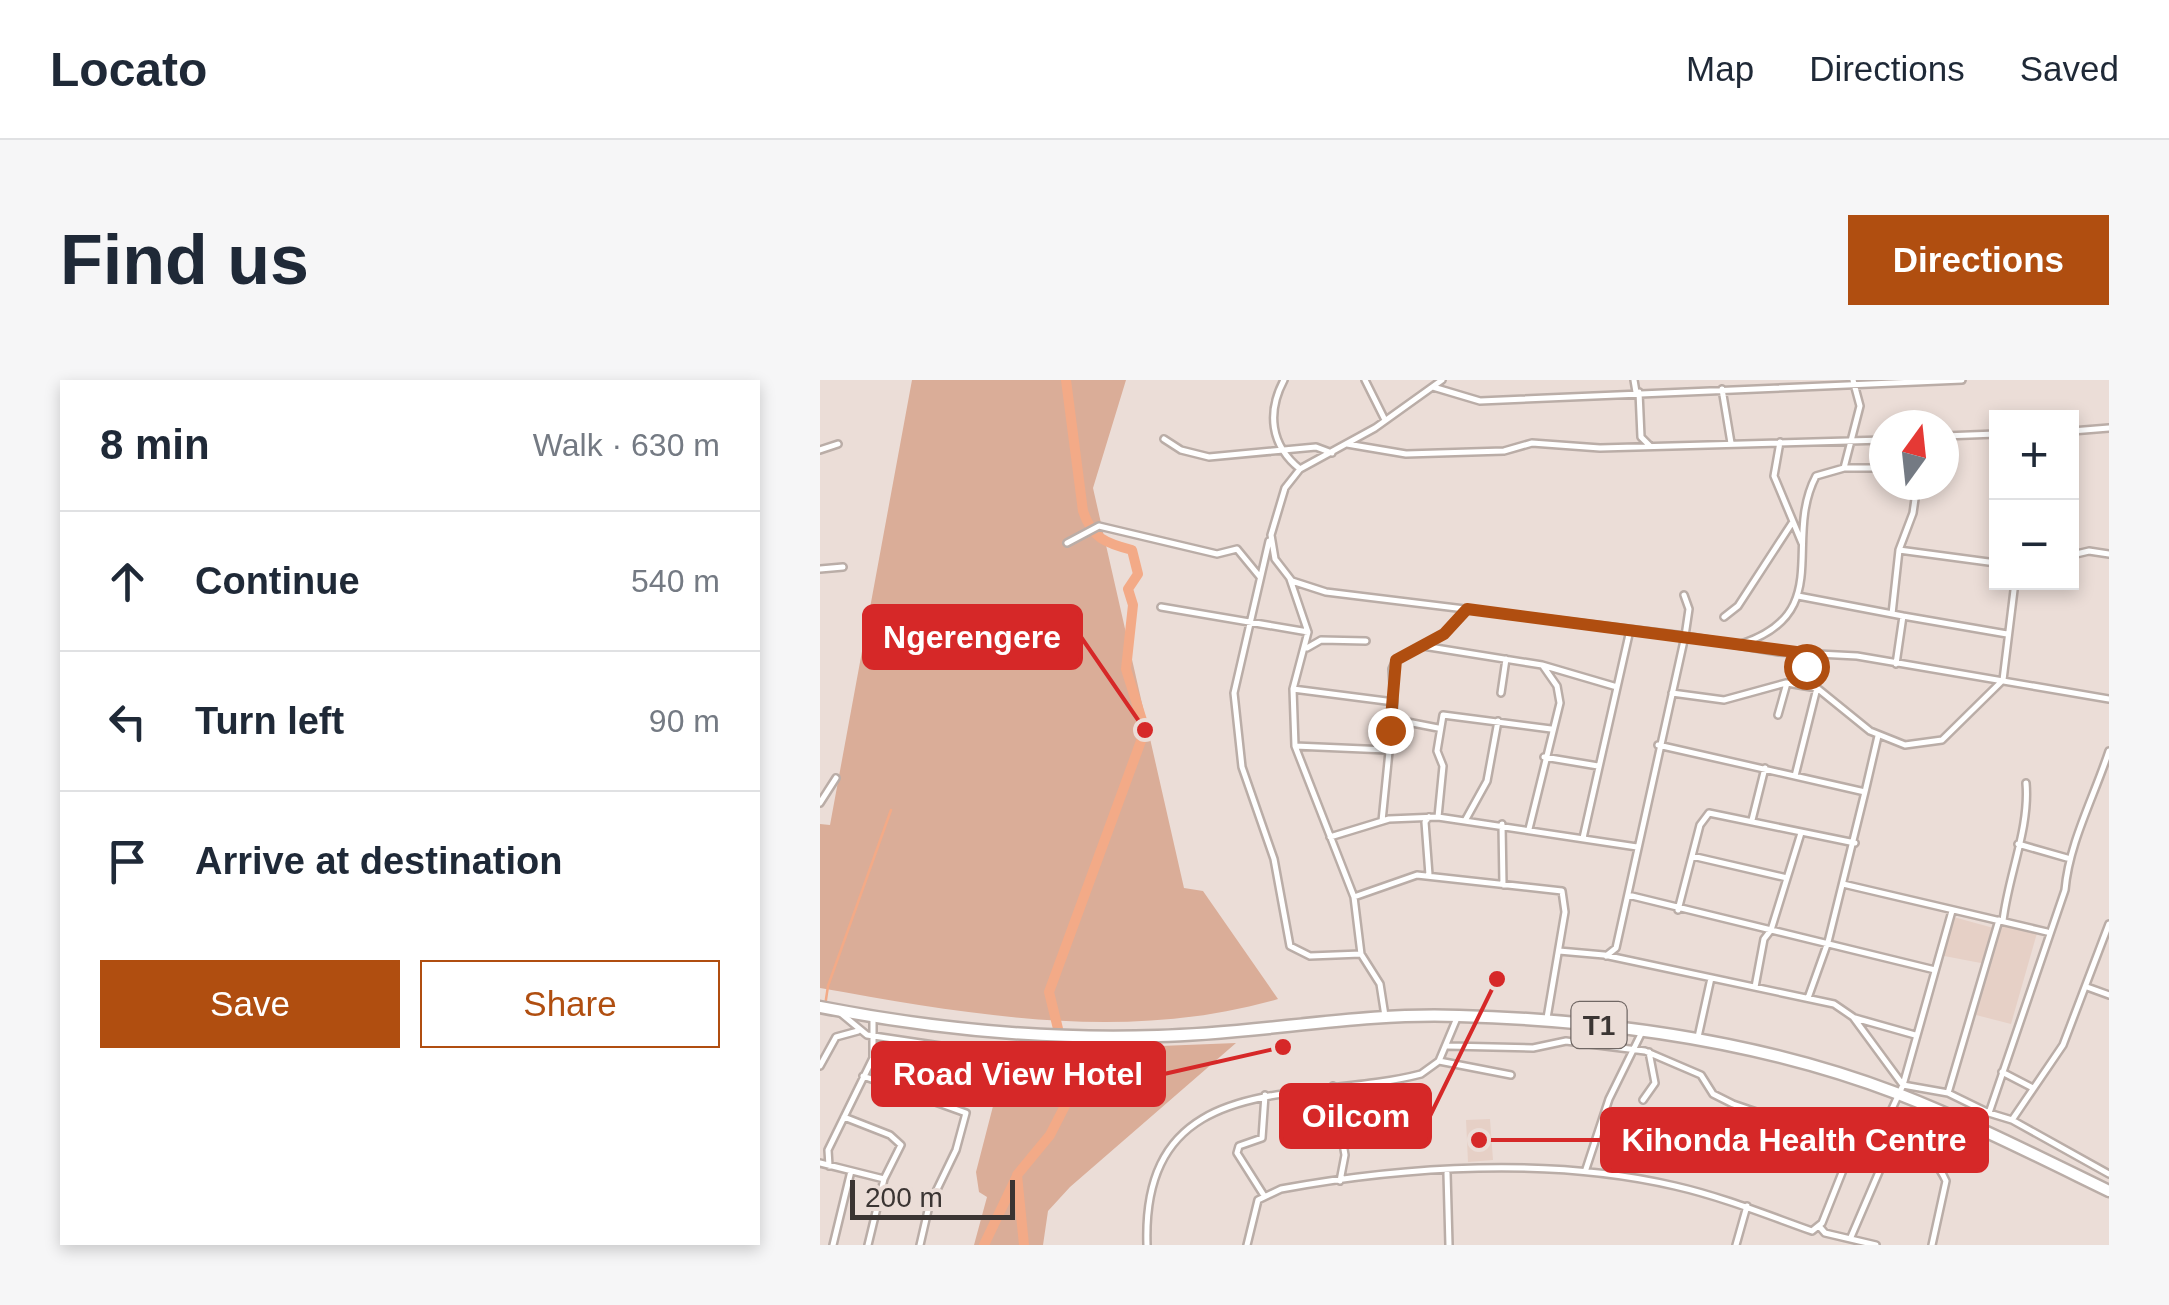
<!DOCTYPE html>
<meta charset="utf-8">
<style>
:root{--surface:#fff;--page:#f6f6f7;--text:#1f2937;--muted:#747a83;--line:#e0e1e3;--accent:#b04e10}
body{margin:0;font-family:Helvetica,sans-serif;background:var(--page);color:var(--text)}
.controls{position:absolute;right:30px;top:30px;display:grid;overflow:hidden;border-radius:0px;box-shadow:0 5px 15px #0003}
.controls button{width:90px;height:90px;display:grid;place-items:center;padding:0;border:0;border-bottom:2px solid var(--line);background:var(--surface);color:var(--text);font:50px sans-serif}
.compass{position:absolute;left:1049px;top:30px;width:90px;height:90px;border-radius:50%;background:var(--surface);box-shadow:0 5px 15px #0003;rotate:15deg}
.scale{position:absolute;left:30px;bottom:25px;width:165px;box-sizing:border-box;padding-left:10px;border:5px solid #3b3533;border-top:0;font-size:28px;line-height:35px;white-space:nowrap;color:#3b3533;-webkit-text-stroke:8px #ebddd7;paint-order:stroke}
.stop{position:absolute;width:30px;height:30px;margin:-22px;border:8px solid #b04e10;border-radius:50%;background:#fff}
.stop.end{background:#b04e10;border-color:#fff;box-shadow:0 2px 10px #0008}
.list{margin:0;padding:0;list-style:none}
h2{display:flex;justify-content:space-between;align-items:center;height:130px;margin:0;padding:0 40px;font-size:42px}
h2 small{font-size:32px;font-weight:400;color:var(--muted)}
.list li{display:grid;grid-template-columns:65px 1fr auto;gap:30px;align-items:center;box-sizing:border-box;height:140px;padding:0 40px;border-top:2px solid var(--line)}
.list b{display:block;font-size:38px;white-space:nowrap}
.list em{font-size:32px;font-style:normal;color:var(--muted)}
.actions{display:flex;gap:20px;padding:30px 40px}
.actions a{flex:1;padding:22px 0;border:2px solid var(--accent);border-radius:0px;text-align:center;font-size:35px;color:var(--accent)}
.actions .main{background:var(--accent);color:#fff}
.icon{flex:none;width:55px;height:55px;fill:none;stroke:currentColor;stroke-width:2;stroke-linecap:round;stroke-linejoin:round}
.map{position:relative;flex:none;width:1289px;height:865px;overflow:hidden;border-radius:0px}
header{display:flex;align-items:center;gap:60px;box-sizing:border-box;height:140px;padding:0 50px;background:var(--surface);border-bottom:2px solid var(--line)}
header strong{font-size:48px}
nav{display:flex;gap:55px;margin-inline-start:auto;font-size:35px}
.intro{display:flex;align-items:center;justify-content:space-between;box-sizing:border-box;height:240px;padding:0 60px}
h1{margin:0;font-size:70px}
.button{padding:25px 45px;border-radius:0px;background:var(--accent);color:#fff;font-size:35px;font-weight:700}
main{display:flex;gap:60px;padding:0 60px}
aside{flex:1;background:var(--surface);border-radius:0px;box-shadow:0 5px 15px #0003}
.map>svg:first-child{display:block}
</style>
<header>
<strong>Locato</strong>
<nav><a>Map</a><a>Directions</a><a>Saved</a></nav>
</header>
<div class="intro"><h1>Find us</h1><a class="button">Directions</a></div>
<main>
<aside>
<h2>8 min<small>Walk · 630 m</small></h2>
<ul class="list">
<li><svg class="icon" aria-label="ahead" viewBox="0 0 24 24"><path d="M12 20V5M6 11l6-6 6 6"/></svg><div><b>Continue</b></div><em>540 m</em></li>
<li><svg class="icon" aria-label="left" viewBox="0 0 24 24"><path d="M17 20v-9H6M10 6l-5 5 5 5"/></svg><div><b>Turn left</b></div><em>90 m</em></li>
<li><svg class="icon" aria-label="arrive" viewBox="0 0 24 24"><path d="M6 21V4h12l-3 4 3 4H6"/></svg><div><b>Arrive at destination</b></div></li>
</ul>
<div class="actions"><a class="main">Save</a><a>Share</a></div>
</aside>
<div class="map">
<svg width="1289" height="865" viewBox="0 0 1289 865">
<rect width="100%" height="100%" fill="#ebddd7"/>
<path fill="#e6d0c6" d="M1130 536 1177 549 1179 544 1217 553 1191 644 1156 635 1176 555 1166 584 1119 575Z
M670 739 673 780 648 782 646 740Z"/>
<path fill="#daad98" d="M92 0H306L273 108 364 508 383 511 458 619C305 663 153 635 0 608V444L10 445Z
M416 663 250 807 228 831 223 865H154L167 817 159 812 156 792 187 672Z"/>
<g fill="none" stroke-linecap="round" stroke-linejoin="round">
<path stroke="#f3aa87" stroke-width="2.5" d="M5 626 8 606 71 430"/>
<path stroke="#f3aa87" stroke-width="10" d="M164 865 196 798
M204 865 197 795 230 755 253 710 229 612 325 350 306 289 313 225 308 209 318 194 312 170C285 163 272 158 263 131L246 0"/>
<defs>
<path id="street" d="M464 0C447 32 450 65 480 89
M545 0 565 40
M622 0 555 48 480 89 465 108 451 155 455 179 472 201 506 212 865 256 959 272 1037 276 1289 319
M814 0 816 12
M613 7 660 21 1142 0
M902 9 911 63
M819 12 821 57 830 66
M1252 51 1289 48
M1124 56 1176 54
M344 59 361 70 389 77 496 67 512 73
M960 62 954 96 982 163
M527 64 586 74 684 71 712 63 780 68 1064 60
M0 70 18 64
M1024 88 1040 26 1033 0
M449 161 414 313 422 387 454 479 470 566 490 576 541 574
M247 163 279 146 397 174 417 169 440 197
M1079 170 1176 183
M1252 175 1269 171 1289 174
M0 189 23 187
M470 199 488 252 473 309 475 366 534 517 541 574 560 604 565 636
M978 216 1083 236 1076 284
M341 227 488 252
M1072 234 1079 170 1093 133 1097 105
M1083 236 1187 254
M904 237 918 226 972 143
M921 264C1016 233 962 161 996 96L1024 88H1064
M603 266 722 285 797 307
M487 268 501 260 546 261
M984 273 997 308 1050 351 1085 365 1122 360 1183 300 1195 202
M473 309 574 322
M681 313 686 279
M852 313 904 320 966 303
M958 335 967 303 997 308 975 396
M572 339 618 348
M838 365 1045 412 1008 562 988 618
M475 366 567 370
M724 377 778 386
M1045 412 1058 356
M0 423 16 398
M618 437 623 386 617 371 623 335 731 349
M646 439 667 401 678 341
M932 440 945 388
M562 441 574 322 572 289 576 280 624 254 647 230
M682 444 683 505
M709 449 740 323 737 306 723 286
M510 457 569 439 618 437 817 467
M763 458 810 250
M1198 464 1247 478
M872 476 967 498
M609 495 605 442 609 437
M1023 504 1227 552
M808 515 1115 590
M534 517 597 495 742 511 745 532 727 638
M858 530 880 445 889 433 1035 463
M1183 541C1188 496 1210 448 1206 403
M739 571 784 575 1014 624 1033 637 1083 705 1128 713 1169 733 1245 510C1249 463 1274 417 1289 371
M786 576 796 568 865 256 869 229 864 215
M935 607 944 559 951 550 981 453
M1267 607 1289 615
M18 631 47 655 194 677
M1035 638 1095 655
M878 657 891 598
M628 666 713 668 746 661 825 671 881 695 893 714 913 724 1033 765
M619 681 691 695
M0 686 16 657 38 651
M1182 692 1213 708
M43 696 146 733 136 770 109 826 100 865
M513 706 525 775 520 801
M1128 713 1179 540
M823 720 835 703 829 672
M1169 733 1192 740 1243 665 1289 544
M24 737 70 755 81 765 64 799 48 865
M1069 738C1086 762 1114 773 1126 801L1112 865
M1192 740 1289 794
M0 783 64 799
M9 786 8 770 53 678V637
M766 789 789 719 822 652
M627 793 629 865
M443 814 417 773 419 766 442 758 445 715
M999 846 1005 853 1056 865
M1031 857 1077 750
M13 865 31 791
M327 865C321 685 487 724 601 694L619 681 637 638
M427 865 438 820 461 809C586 786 731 777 855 806 903 817 947 835 992 851L1002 843 1033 765 1066 742 1083 705 1132 531
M916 865 927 826"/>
<path id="highway" d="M0 627C113 649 223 660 338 656 439 654 538 632 639 636 787 640 937 660 1076 713 1148 741 1219 777 1289 811"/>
</defs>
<use href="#street" stroke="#baada7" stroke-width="10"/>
<use href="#highway" stroke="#baada7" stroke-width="15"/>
<use href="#street" stroke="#fff" stroke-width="5"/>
<use href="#highway" stroke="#fff" stroke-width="10"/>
</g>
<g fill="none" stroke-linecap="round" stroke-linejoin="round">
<path stroke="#b04e10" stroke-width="12" d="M570 350 576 280 624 254 647 229 984 273 986 286"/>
</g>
<g text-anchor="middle" stroke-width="8" stroke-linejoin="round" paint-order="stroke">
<rect fill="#ebddd7" stroke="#706764" stroke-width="2.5" x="751.5" y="622" width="55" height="46" rx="8"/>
<g font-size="28" font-weight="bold" fill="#3b3533">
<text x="779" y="655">T1</text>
</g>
</g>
<path fill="none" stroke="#d62828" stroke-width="4" d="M325 350L261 257M463 667L344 694M677 599L610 736M659 760L782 760"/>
<g fill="#d62828" stroke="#ebddd7" stroke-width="4">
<circle cx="325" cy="350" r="10"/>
<circle cx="463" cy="667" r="10"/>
<circle cx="677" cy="599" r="10"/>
<circle cx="659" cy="760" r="10"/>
</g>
<g fill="#d62828" stroke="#d62828" stroke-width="4">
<rect x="44" y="226" width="217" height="62" rx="10"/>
<rect x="53" y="663" width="291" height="62" rx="10"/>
<rect x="461" y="705" width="149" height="62" rx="10"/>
<rect x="782" y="729" width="385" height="62" rx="10"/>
</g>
<g font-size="32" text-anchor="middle" font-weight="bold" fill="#fff">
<text x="152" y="268">Ngerengere</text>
<text x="198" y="705">Road View Hotel</text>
<text x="536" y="747">Oilcom</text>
<text x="974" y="771">Kihonda Health Centre</text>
</g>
</svg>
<div class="controls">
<button>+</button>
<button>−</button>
</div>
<svg class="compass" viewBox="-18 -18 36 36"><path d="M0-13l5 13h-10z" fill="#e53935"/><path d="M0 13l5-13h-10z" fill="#747a83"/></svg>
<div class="scale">200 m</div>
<div class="stop" style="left:986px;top:286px"></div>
<div class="stop end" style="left:570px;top:350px"></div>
</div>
</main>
